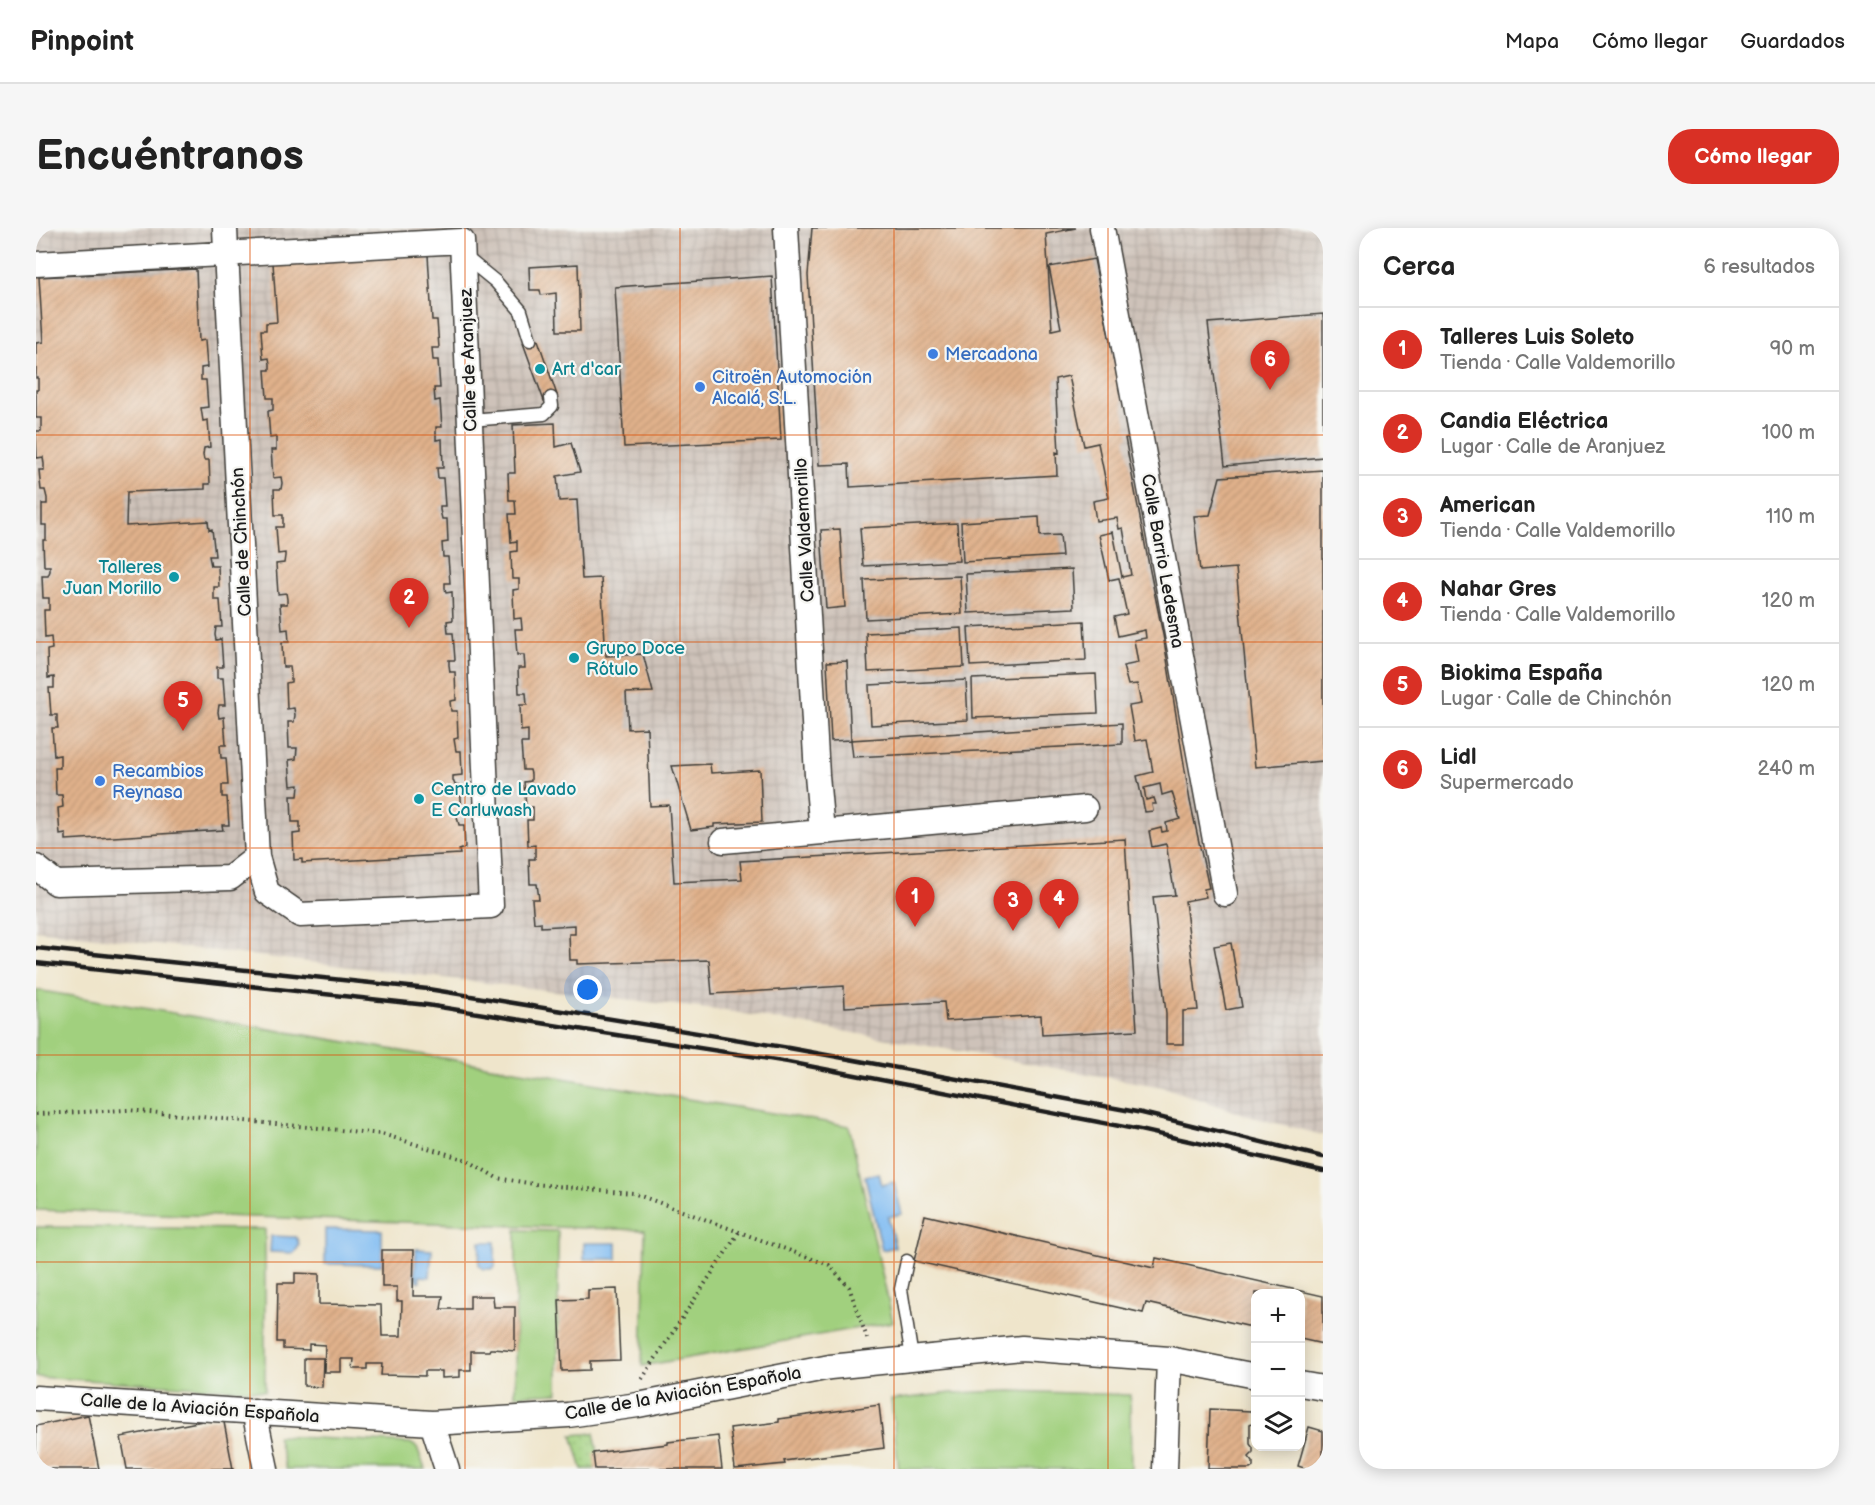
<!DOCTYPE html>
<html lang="es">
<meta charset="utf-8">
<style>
:root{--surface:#fff;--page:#f6f6f6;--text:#222;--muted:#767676;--line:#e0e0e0;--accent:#d93025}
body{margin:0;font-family:"Balsamiq Sans",sans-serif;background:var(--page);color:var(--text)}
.controls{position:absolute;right:18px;bottom:18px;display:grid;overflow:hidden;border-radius:12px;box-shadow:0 3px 15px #0003}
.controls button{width:54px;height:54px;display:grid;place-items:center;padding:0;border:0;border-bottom:2px solid var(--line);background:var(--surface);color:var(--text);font:30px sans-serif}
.you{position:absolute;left:552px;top:762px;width:21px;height:21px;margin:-15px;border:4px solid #fff;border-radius:50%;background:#1a73e8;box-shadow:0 0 0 9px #1a73e833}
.badge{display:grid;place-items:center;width:39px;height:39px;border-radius:50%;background:var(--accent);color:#fff;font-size:20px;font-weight:700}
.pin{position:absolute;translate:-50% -50px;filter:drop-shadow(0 2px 3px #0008)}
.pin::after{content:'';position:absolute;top:32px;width:21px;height:18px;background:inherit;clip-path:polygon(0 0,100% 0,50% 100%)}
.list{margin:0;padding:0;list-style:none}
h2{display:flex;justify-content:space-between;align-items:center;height:78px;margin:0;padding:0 24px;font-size:26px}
h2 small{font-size:20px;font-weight:400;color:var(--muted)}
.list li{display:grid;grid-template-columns:39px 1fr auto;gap:18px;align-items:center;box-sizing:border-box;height:84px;padding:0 24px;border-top:2px solid var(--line)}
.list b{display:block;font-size:22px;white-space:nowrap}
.list p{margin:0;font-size:20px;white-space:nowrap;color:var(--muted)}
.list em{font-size:20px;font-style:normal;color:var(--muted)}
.icon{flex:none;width:33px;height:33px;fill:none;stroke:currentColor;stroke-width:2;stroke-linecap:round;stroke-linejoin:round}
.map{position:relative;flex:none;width:1287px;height:1241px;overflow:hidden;border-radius:24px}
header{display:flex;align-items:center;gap:36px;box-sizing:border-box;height:84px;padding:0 30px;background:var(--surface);border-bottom:2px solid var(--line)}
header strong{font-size:28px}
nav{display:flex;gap:33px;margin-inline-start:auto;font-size:21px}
.intro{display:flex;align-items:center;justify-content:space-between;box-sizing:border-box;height:144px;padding:0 36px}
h1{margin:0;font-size:42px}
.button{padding:15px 27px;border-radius:24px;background:var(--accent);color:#fff;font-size:21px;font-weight:700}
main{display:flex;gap:36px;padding:0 36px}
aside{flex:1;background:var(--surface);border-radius:24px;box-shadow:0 3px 15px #0003}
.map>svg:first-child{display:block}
</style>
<header>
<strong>Pinpoint</strong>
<nav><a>Mapa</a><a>Cómo llegar</a><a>Guardados</a></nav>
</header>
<div class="intro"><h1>Encuéntranos</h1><a class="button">Cómo llegar</a></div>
<main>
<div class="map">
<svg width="1287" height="1241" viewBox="0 0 1287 1241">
<defs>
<pattern id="industrial-grid" width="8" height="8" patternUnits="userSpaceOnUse" patternTransform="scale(1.5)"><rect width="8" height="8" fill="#cec2b9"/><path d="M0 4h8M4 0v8" fill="none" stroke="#b0a69e"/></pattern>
<pattern id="garden-dots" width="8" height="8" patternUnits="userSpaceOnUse" patternTransform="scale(1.5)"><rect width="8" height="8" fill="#a1d07e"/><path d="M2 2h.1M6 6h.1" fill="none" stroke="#8ab26c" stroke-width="1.8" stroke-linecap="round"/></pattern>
<pattern id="building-hatch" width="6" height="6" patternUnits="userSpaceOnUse" patternTransform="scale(1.5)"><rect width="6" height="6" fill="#e0b18b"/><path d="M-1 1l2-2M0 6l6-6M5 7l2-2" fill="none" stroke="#c09877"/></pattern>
</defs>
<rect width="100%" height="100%" fill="#f6f6f2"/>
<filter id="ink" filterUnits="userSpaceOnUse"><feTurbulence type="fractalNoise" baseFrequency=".0167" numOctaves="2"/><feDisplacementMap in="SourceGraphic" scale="12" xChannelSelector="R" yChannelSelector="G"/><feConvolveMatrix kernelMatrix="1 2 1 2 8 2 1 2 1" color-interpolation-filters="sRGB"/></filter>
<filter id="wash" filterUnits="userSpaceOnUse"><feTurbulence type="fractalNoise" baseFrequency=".008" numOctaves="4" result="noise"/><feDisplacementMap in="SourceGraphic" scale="24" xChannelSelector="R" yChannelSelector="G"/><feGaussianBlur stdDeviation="1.35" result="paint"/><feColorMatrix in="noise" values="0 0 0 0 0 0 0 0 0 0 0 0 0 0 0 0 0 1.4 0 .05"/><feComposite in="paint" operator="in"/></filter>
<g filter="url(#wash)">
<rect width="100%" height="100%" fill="#efe5cb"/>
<path fill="url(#industrial-grid)" d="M0 0H1287V907L1216 889 1127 859 698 784 0 702Z"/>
<path fill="#a1d07e" stroke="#5e764d" stroke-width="1.5" d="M0 762 813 898 857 1094 606 1138 609 1002 0 982Z
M0 999 229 1001V1163L0 1149Z
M480 1002 522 1003V1165L479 1167Z
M975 1163 1094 1167 1095 1241H863L855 1172 916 1165Z
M241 1208 374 1215 381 1219 389 1241H250Z"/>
<path fill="url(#garden-dots)" stroke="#5e764d" stroke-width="1.5" d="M558 1205 562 1225 559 1241H546L536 1207Z"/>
<path fill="#80bcf2" stroke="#4e6c87" stroke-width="1.5" d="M843 945 846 957 858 954 866 986 852 989 859 1019 846 1022 829 948Z
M289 1001 346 1002V1037L289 1036Z
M235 1008 260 1009 262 1013 263 1018 258 1025 234 1024Z
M444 1014H459V1039L455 1041H448L443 1037Z
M548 1015H581V1031H548Z
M380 1021 396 1022 394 1049 384 1048V1054L381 1053V1048H379Z"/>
<g id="blocks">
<path fill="url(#building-hatch)" d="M776 0H1040L1010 6 1016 102 1025 100 1013 39 1058 31 1093 209 1089 210 1114 343 1127 407 1154 573 1173 660 1168 661 1170 669 1149 673 1162 782 1147 783V816H1130V785L1117 669 1139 667 1130 616 1116 619 1113 603 1125 600 1126 604 1131 603 1130 595 1144 591 1136 564 1126 567 1124 556 1108 560 1110 572 1118 570 1120 576H1116L1117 583 1109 584 1101 548 1117 544 1111 511 1099 513 1093 478 1105 476 1101 456 1092 457 1087 438 1102 435 1098 412 1110 410 1109 402 1082 408 1078 389 1091 386 1083 350 1073 352 1063 307 1077 304 1086 349 1095 347 1087 300 1083 301 1081 290 1060 293 1057 273 1073 270 1062 215 1048 218 1033 148 1019 151 1023 225 1020 224 1021 247 814 259 813 236 783 237 772 47Z
M392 27 396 92H401L403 120H396L397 132H402L404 160H398L399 173 404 172 406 199H400V212L406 211 407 240H401L402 250H407L409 278H404V282L406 291H411L412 314 406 315 407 329H412L414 355H409V360L410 365 416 364 417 392 411 393 412 405H417L419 432H413V437L414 444H419L420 472 414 473 415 483H421L422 510 418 511 420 523H425L426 547 417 548V552L419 557H424L426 584 421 585V589L423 597H428L429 620 423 622 424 626 266 635V631L258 632 257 606 264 605V594H256L255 568H262L263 557 255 558 253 532 260 531 261 520H253L252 494H258L259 487 258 480 251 481 250 455 255 454V447L254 439H247L246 414H253L252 401 246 402 244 376H251V371L250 365 242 366 240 336 248 335 249 328V325L242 326 240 299H247V287H239L238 261H245L246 255 245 249 237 250 235 222H240V209L234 210 232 183 237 182V170H231L229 142H234V136L233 130 227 131 225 102H230V95L241 94 237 35Z
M542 36 544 103H521L520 65 505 67 504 62H494L493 39Z
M160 41 163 113 169 112 171 139 165 140V152H170L172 179 165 180 167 193 172 192 174 219 168 220 167 227 168 232H173L174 256H169V261L91 264 90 298 172 293 173 302 176 301 179 328H173L175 338H182L183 359H178V372H184L186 399H180L179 407 180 412 185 411 187 439H181V450H187L189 477H183L182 484 183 490 188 489 190 517H184L185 530H190L192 557H186V569H191L193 597H186L187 602 30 612V606L24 607 22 580 27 579 26 567H20L19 540H24V527L18 528 16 500H22L21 493V487H15L13 460H18V449L12 450 11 422 16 421 15 409 9 410 8 382H13V370H7L6 348H12L14 343V338H8L7 312H10V297H6V276H11V270L9 262H5L3 242H8V236L7 229 1 230 0 207V203H5V190H0V162H2V150H0V115L7 114 3 49Z
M736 48 745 212 588 219 579 59Z
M1287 86V229L1189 238 1172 95Z
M502 112 521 167 508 173 487 115Z
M519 195 520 219 535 215 544 244 521 248 523 273 541 272 546 351 565 350 570 428 607 426 617 464 590 465 592 501 611 500 614 578 633 577 638 654 706 651 704 633 1089 611 1101 802 1006 807 1005 787 910 793 908 774 809 779 808 758 676 766 673 732 541 736V732H534L533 706H539V697L505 699V694L498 695 496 671H503L501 656H494L493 631H499V617L492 618 491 592H497V579H490L488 554 495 553V546L494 542H487L485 515H492V502L485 503 484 477H491L490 465H483L482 440H489L488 427H481L479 401H486L485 390 478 391 477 362 483 361V351H476L475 324 481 323V313L475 314 473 286H480L479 272H473L472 245H479L477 197Z
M1287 242V533L1219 539 1200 340 1164 343 1158 288 1174 287 1184 249Z
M1003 289 1004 308 1024 307 1026 328 927 334 925 294Z
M921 295 923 333 827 338 824 300Z
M804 301 809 379 790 381 785 302Z
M1036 341 1038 380 932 385 930 346Z
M924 348 926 386 830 391 828 352Z
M1048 393 1050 432 934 438 932 399Z
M926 400 928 439 832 444 830 405Z
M811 433 815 512 795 513 791 434Z
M1060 446 1062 485 937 490 936 451Z
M930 452 932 492 835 497 833 457Z
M1086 495V516L817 529 815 512Z
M674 536 675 545 724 542 726 594 678 596V599L655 602 636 538Z
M1195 715 1206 779 1190 782 1178 718Z
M889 987 1118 1040 1120 1030 1287 1068V1116L1264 1111V1065H1220V1100L1110 1075 1107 1085 878 1033Z
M346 1022H378L377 1068H407L405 1081H434V1068H457L458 1079H479V1123L458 1121H454L453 1123H435V1142H424V1149L406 1150V1143H389V1148L345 1147 346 1136H331V1141H317L318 1131H305V1144H288L289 1117 273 1116V1122L247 1121V1114H241L242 1055H259V1045L283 1046V1076L345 1077 346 1108H365L366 1073H361V1059H346Z
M581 1061 584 1132 554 1133V1142L526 1143 523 1072 552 1071V1062Z
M268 1130H287L286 1159 268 1158Z
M843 1177 848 1220 748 1233 749 1236 699 1241 694 1200 743 1194V1191Z
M1174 1181 1215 1183 1219 1187V1193L1214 1196V1216L1217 1220V1225L1213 1229 1217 1234V1239L1214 1241H1172Z
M52 1187 63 1241H0V1198Z
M187 1189 197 1241H91L85 1209Z
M1273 1199 1287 1203V1241H1271L1262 1238Z
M682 1208 686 1241H559L557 1225 632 1216V1214Z"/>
</g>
</g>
<g filter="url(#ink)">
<use href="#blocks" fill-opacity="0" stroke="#3c3a36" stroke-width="1.5"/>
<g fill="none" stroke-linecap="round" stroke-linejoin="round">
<defs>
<path id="lane" d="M428 28 460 54 485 83 494 112
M434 192 508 186 516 178 515 170
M871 1033 865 1061 876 1130"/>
<path id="street" d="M750 0 781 547 786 604 1049 580
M1066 0 1189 666
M0 36 426 13 455 678 264 687 231 664 221 629 190 24 189 0
M687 613 786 604
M0 639 20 655 194 650 221 629
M1264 1156 1287 1160
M0 1170 396 1195 532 1187 602 1177 794 1139 986 1120 1133 1131 1220 1148
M218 1183 230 1241
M396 1195 411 1241
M1129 1241 1133 1131"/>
</defs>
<use href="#lane" stroke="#3c3a36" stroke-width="15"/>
<use href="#street" stroke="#3c3a36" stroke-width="27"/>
<path stroke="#3c3a36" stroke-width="4" stroke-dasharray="1.5 4.5" stroke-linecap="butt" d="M0 886 92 882 346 906 431 932 461 950 498 956 597 965 793 1037 813 1059 832 1113
M606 1151 703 1004"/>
<use href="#lane" stroke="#fff" stroke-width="12"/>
<use href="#street" stroke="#fff" stroke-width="24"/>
<path stroke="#1c1c1c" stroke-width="4.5" d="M0 720 392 761 753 820 1106 885 1287 929
M0 735 391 777 752 834 1104 902 1287 943"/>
</g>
</g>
<path fill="none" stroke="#de560d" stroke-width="1.5" stroke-opacity="0.55" d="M214 0V1241M429 0V1241M644 0V1241M858 0V1241M1072 0V1241M0 207H1287M0 414H1287M0 620H1287M0 827H1287M0 1034H1287"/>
<g fill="#3f7fe0" stroke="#f6f6f2" stroke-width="2">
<circle cx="897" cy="126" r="6"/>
<circle cx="664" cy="159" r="6"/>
<circle cx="64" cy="553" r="6"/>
</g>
<g fill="#0f9aa8" stroke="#f6f6f2" stroke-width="2">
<circle cx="504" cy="141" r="6"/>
<circle cx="138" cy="349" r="6"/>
<circle cx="538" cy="430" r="6"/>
<circle cx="383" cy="571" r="6"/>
</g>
<g text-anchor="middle" stroke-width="4.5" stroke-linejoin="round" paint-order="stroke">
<g font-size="18" fill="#366cbe" stroke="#f6f6f2" text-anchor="start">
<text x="909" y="132">Mercadona</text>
<text x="676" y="155">Citroën Automoción<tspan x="676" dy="21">Alcalá, S.L.</tspan></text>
<text x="76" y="549">Recambios<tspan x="76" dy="21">Reynasa</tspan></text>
</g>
<g font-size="18" fill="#1c1c1c" stroke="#f6f6f2">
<text transform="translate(432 132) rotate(-92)" y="6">Calle de Aranjuez</text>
<text transform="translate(768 302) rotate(-93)" y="6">Calle Valdemorillo</text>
<text transform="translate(205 314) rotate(-93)" y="6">Calle de Chinchón</text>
<text transform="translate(1127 333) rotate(80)" y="6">Calle Barrio Ledesma</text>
<text transform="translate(647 1165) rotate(-10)" y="6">Calle de la Aviación Española</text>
<text transform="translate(164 1180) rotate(4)" y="6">Calle de la Aviación Española</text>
</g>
<g font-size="18" fill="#0d838f" stroke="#f6f6f2" text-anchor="start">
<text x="516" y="147">Art d'car</text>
<text x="126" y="345" text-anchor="end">Talleres<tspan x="126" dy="21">Juan Morillo</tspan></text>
<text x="550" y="426">Grupo Doce<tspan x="550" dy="21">Rótulo</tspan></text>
<text x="395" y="567">Centro de Lavado<tspan x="395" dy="21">E Carluwash</tspan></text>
</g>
</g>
</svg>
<div class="controls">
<button>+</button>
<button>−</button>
<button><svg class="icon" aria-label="layers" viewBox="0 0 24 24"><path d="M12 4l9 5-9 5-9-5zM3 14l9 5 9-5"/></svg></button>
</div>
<div class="you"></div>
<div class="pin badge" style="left:879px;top:699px">1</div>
<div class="pin badge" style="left:373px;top:400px">2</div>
<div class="pin badge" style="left:977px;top:703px">3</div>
<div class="pin badge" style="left:1023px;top:701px">4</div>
<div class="pin badge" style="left:147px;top:503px">5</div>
<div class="pin badge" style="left:1234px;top:162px">6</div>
</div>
<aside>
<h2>Cerca<small>6 resultados</small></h2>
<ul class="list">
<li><span class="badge">1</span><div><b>Talleres Luis Soleto</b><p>Tienda · Calle Valdemorillo</p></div><em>90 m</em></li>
<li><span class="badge">2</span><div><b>Candia Eléctrica</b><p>Lugar · Calle de Aranjuez</p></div><em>100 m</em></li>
<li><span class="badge">3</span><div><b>American</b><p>Tienda · Calle Valdemorillo</p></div><em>110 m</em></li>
<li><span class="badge">4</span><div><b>Nahar Gres</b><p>Tienda · Calle Valdemorillo</p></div><em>120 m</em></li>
<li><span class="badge">5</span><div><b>Biokima España</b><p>Lugar · Calle de Chinchón</p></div><em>120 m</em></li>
<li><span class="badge">6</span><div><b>Lidl</b><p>Supermercado</p></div><em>240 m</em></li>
</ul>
</aside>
</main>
